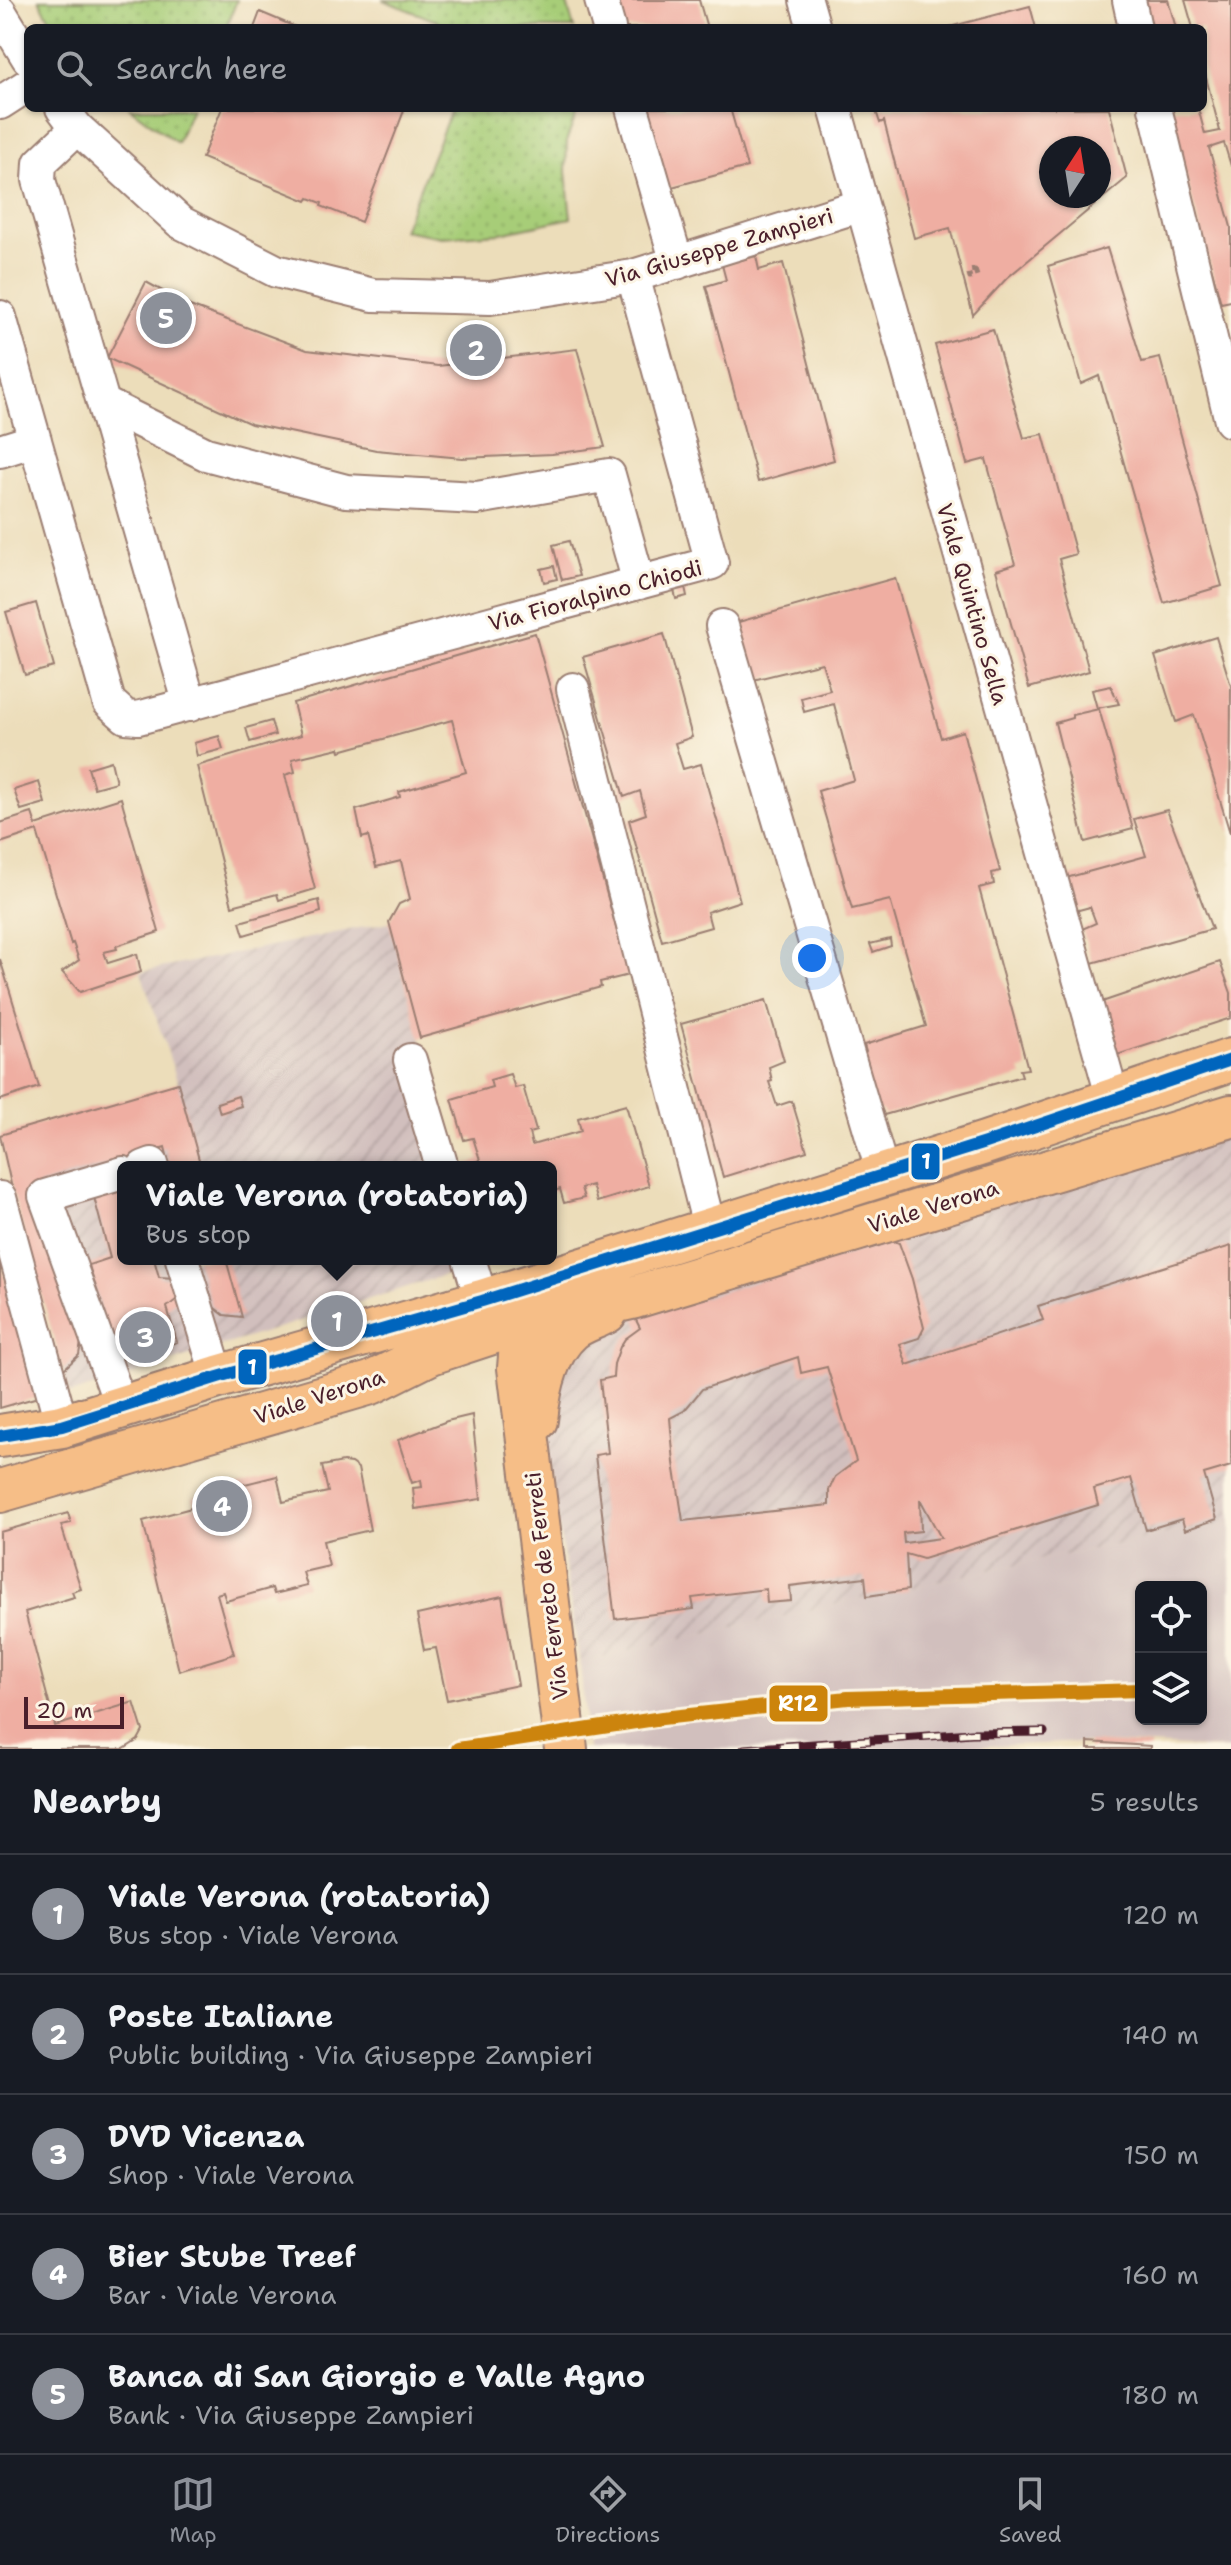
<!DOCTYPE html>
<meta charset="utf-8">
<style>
:root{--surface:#171b24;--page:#20242c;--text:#f1f3f6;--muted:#9ea1a6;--line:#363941;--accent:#8c9099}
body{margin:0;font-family:"Shantell Sans",sans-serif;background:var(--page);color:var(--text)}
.controls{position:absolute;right:24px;bottom:24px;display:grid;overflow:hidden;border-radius:12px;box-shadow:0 2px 6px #0004}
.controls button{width:72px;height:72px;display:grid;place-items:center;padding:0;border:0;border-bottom:2px solid var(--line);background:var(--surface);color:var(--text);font:40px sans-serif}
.compass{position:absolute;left:1039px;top:136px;width:72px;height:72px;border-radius:50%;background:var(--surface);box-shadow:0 2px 6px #0004;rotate:12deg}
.scale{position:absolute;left:24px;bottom:20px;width:100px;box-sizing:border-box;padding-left:8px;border:4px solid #4a1f2b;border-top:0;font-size:22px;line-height:28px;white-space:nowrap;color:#4a1f2b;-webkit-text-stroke:6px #fcf5e5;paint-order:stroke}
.you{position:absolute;left:812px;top:958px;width:28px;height:28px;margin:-20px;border:6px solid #fff;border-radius:50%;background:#1a73e8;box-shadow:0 0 0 12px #1a73e833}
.badge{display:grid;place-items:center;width:52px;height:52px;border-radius:50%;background:var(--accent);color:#fff;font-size:26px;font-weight:700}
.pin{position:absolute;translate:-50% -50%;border:4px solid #fff;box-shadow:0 2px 8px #0006}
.popup{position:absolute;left:117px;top:1161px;width:440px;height:104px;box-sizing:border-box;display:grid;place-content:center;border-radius:12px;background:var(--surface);filter:drop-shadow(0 2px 6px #0005);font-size:26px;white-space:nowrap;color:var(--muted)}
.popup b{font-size:30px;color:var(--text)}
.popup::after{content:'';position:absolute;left:50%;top:100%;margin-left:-16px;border:16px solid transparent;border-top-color:var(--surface)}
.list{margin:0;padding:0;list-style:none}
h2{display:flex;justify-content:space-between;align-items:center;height:104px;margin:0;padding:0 32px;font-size:34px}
h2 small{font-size:26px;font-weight:400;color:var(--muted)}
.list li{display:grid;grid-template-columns:52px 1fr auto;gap:24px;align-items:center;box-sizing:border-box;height:120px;padding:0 32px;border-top:2px solid var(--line)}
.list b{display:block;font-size:30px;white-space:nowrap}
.list p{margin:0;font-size:26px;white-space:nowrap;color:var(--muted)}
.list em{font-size:26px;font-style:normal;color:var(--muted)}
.icon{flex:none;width:44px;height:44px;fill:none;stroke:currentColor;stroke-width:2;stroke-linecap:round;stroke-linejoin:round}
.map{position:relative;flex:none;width:1231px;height:1749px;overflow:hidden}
.search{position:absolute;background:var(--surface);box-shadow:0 2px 6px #0004;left:24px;right:24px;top:24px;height:88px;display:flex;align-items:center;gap:20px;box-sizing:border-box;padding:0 28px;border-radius:12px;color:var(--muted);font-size:30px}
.sheet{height:704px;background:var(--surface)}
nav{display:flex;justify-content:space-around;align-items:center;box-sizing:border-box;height:112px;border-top:2px solid var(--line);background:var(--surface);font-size:22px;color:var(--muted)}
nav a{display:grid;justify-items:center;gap:4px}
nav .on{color:var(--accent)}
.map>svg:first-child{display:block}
</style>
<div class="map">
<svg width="1231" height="1749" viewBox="0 0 1231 1749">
<defs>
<pattern id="industrial-furrows" width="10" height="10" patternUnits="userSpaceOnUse" patternTransform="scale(2)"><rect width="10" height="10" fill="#d1bfbd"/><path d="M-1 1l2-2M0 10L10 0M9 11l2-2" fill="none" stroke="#b5a4a3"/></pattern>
<pattern id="grass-dots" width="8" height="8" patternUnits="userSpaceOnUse" patternTransform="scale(2)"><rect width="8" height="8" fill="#a7cd78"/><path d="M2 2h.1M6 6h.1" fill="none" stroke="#91b068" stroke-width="1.8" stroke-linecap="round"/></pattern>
</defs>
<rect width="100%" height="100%" fill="#fcf5e5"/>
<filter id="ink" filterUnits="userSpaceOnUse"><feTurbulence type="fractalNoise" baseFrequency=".0125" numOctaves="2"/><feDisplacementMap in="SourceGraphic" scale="16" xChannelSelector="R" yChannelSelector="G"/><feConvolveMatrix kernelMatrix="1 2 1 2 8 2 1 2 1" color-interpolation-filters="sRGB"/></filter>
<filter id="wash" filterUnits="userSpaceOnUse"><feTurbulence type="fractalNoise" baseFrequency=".006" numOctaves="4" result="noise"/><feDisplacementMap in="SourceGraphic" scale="32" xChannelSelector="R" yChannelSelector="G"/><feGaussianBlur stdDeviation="1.8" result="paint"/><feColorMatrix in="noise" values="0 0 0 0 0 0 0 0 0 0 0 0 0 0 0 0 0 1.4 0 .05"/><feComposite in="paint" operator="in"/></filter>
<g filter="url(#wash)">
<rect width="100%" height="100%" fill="#ecddba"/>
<path fill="url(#industrial-furrows)" d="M389 922 420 1038 461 1167H123V1259L489 1261 70 1394 13 1193 0 1135 178 1083 141 972Z
M1231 1125V1524L1186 1531 1004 1567 580 1662 537 1385 550 1340Z"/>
<path fill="#d1bfbd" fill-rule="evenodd" d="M1231 1524V1749L1088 1742 911 1749H588L580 1662 1004 1567 1186 1531ZM1141 1587H1201V1719H1141Z"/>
<path fill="url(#grass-dots)" stroke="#787652" stroke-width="2" d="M39 0H237L226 28H55Z
M383 0H566L574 28H454Z
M130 108H192L177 143Z
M452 108H579L567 139 566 172 571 218 500 233 442 237 403 230Z"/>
<g id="blocks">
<path fill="#efaea2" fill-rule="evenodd" d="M612 0H699L707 28H620Z
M1137 0H1168L1176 28H1145Z
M1185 0H1231V166L1224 143 1209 148 1231 227V301L1221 303 1167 108H1198L1205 134 1220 131 1203 66V28H1193Z
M1030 6 1036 28H949V27Z
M260 12 298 28H254Z
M222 108H405L361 222 321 206 322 203 309 198 307 201 202 158Z
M644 108H730L747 167 668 188Z
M875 108H1109L1127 178 1007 278 973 315 950 228 914 238 884 121 880 123ZM1051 148H1099V196H1051Z
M1107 248 1142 362 1160 358 1222 586 1164 603 1099 376 1081 384 1048 266Z
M756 256 759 270 783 263 834 460 758 482 706 286 726 280 722 265Z
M146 282 190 306 307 350 438 366 577 349 605 447 552 454 462 458 376 450 251 424 107 358Z
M993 329 1024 438 1043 434 1076 554 1059 559 1089 671 1029 688 996 570 1015 564 986 459 967 464 935 345Z
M569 541 579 576 562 580 553 545Z
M554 566 557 579 544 582 541 569Z
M895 578 941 738 963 731 1000 871 992 873 994 884 979 888 1028 1069 1020 1070 1022 1076 884 1115 882 1110 872 1112 856 1056 866 1052 864 1045 926 1026 890 900 852 909 818 791 854 780 834 704 804 712 801 698 830 690 822 663 749 681 735 623Z
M685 587 687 596 676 599 674 589Z
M36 603 54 667 25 675 6 612Z
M535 633 629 975 600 982 601 987 420 1038 389 922 399 904 410 899 401 861 376 867 368 836 362 838 356 810 400 797 399 792 466 772 452 720 340 751 339 748 292 759 295 772 285 775 315 889 279 900 277 894 232 906 197 766 301 735 293 703Z
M664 634 692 737 675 743 683 769 701 764 740 901 707 912 711 927 662 941 629 820 646 814 640 791 624 797 583 657Z
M1216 637 1231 686 1230 833 1194 715 1176 722 1155 656Z
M1111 686 1119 704 1097 708 1092 690Z
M1099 709 1133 829 1085 842 1055 723 1072 718V715Z
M271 721 275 735 250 742 246 728Z
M219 736 223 749 197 756 194 743Z
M111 761 116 782 94 788 88 768Z
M39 782 45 803 21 810 14 790Z
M121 798 159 932 116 946 117 949 104 952 108 963 137 954 141 972 80 992 62 972 79 960 73 943 71 944 37 831 0 843V823L32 813 36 825Z
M1167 810 1212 929 1092 963 1082 929 1096 923 1090 907 1075 911 1066 878 1146 856 1134 819Z
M319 900 321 912 244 935 240 922Z
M890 939 891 946 873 952 870 944Z
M0 959 39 1087 0 1100Z
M1220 962 1231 993V1018L1114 1056 1099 1003Z
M766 1000 784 1061 769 1067 772 1081 769 1082 777 1106 792 1101 807 1151 723 1177 681 1024Z
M510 1074 515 1088 523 1086 536 1131 529 1133 532 1145 581 1131 578 1118 626 1105 649 1186 597 1202 592 1185 581 1188 584 1198 564 1203 560 1189 551 1192V1167H460L480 1160 473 1138 464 1140 452 1099 492 1087 490 1080Z
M178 1083 201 1167H170L165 1147 38 1185 81 1342 79 1355 63 1370 13 1193 0 1135Z
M238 1096 241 1106 220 1113 217 1103Z
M123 1177V1259H154L159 1277 174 1278 181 1296 167 1307 177 1342 115 1361 89 1265 110 1258 91 1186Z
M894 1241 899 1243 912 1279 924 1328 919 1338 900 1344 907 1365 1043 1320 1038 1306 1231 1246V1466L1204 1474 1217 1519 1185 1530 1182 1519 1146 1530 1131 1478 1094 1489 1098 1505 923 1559 906 1554 908 1590 867 1596 865 1577 790 1586 791 1601 767 1603 766 1589 692 1598 694 1609 615 1619 595 1455 608 1453 600 1380 613 1377 614 1364 620 1347 625 1339 640 1328 635 1318ZM798 1357 801 1373 827 1367 856 1461 835 1477 829 1490V1505L683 1521 674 1463 670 1418 684 1411 702 1389ZM920 1499 941 1538 904 1543 903 1533 921 1531Z
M196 1259H226L242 1317 224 1315 211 1305Z
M0 1261 38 1397 0 1408Z
M472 1415 481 1499 415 1509 413 1488 422 1487 421 1480 412 1483 398 1440 447 1421Z
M343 1462 351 1463 358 1468 370 1530 323 1541 329 1566 303 1572 307 1586 274 1594 272 1588 226 1601 223 1592 217 1594 234 1654 179 1671 143 1521 195 1507 193 1497 277 1476 283 1502 328 1492 322 1466Z
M68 1513 71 1523 61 1525 81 1589 72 1592 74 1597 25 1612 55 1726 134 1702 143 1731 138 1740 124 1749H0V1532Z
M502 1596 518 1685 447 1700 436 1648 424 1650 417 1615Z
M1088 1742 1150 1746V1749H1088Z"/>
</g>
</g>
<g filter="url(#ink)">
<use href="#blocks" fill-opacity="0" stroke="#9b7e72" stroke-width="2"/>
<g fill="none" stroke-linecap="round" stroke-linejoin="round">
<defs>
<path id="minor" d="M601 0 609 28
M806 0 814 28
M1129 0 1135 28
M0 12 28 58
M0 103 28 85
M62 108 77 128 180 222 276 271 373 295 490 298 633 276 862 205
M632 108 677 263
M835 108 1113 1099
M1155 108 1231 421
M77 128 40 163 39 180 190 705
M0 317 109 702 126 717 138 718 712 563 633 276
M105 404 206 454 346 491 477 498 609 475 639 583
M0 451 35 440
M722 626 883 1174
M573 689 710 1230
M410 1060 442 1167
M144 1167 152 1164 153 1167
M0 1198 62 1426
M182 1259 218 1377
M469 1259 482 1301
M121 1406 45 1196 123 1173"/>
<path id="major" d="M530 1303 524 1308 519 1368 566 1749
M536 1420C539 1389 546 1352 571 1330 580 1322 595 1318 606 1312
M0 1436 62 1426 218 1377 482 1301 985 1143 1231 1060
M0 1491 371 1383 431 1353 522 1323 635 1297 1231 1116"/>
</defs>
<use href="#minor" stroke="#9b7e72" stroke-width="36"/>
<use href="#major" stroke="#9b7e72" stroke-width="46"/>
<path stroke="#9b7e72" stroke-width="5" stroke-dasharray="6 6" stroke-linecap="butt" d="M975 270 977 276 970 278 968 271Z"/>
<use href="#minor" stroke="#fff" stroke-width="32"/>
<use href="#major" stroke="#f6be87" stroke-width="42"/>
<defs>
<path id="rail" d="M744 1749 972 1733 1044 1732"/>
</defs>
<use href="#rail" stroke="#4a1f2b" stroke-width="9"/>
<use href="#rail" stroke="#fcf5e5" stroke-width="6" stroke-dasharray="18" stroke-linecap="butt"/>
<defs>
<path id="bus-1" d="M0 1436 62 1426 218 1377 482 1301 985 1143 1231 1060"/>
</defs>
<use href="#bus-1" stroke="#fcf5e5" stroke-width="18"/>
<use href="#bus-1" stroke="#0065bd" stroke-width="12"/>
<defs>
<path id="rail-1" d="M458 1749 662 1718 848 1698 1141 1690"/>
</defs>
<use href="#rail-1" stroke="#fcf5e5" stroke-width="20"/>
<use href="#rail-1" stroke="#cc840b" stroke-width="14"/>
</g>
</g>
<g text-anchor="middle" stroke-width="6" stroke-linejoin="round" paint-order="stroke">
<g font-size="22" fill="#4a1f2b" stroke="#fcf5e5">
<text transform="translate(719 247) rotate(-16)" y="8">Via Giuseppe Zampieri</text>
<text transform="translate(595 595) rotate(-15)" y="8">Via Fioralpino Chiodi</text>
<text transform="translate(973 604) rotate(74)" y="8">Viale Quintino Sella</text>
<text transform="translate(933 1206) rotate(-17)" y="8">Viale Verona</text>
<text transform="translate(319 1396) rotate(-18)" y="8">Viale Verona</text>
<text transform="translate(546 1586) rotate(-97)" y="8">Via Ferreto de Ferreti</text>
</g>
</g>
<g stroke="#fcf5e5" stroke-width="3">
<rect x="910" y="1142" width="31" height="39" rx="8" fill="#0065bd"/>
<rect x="237" y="1348" width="31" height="38" rx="8" fill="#0065bd"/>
<rect x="768" y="1684" width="61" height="39" rx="8" fill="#cc840b"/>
</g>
<g font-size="22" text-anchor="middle" font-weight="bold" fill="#fff">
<text x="926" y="1169">1</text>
<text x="252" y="1375">1</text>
<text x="798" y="1711">R12</text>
</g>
</svg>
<div class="controls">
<button><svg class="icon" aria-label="locate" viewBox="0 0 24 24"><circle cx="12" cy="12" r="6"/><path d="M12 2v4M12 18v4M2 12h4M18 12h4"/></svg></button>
<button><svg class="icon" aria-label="layers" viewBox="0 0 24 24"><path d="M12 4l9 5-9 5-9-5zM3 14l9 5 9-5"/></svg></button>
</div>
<svg class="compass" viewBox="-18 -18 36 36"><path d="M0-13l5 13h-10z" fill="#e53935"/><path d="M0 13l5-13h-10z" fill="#9ea1a6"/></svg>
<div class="scale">20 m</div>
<div class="you"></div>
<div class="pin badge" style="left:337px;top:1321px">1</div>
<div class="popup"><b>Viale Verona (rotatoria)</b>Bus stop</div>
<div class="pin badge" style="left:476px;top:350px">2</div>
<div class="pin badge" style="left:145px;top:1337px">3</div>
<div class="pin badge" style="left:222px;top:1506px">4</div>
<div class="pin badge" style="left:166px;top:318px">5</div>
<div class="search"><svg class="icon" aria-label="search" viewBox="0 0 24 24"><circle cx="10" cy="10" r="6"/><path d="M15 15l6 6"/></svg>Search here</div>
</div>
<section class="sheet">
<h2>Nearby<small>5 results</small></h2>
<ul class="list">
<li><span class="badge">1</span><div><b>Viale Verona (rotatoria)</b><p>Bus stop · Viale Verona</p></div><em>120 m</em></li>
<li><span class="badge">2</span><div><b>Poste Italiane</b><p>Public building · Via Giuseppe Zampieri</p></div><em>140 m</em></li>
<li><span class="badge">3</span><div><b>DVD Vicenza</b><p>Shop · Viale Verona</p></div><em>150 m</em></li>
<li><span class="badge">4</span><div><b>Bier Stube Treef</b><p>Bar · Viale Verona</p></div><em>160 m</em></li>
<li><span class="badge">5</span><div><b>Banca di San Giorgio e Valle Agno</b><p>Bank · Via Giuseppe Zampieri</p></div><em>180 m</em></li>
</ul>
</section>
<nav>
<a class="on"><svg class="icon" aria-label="map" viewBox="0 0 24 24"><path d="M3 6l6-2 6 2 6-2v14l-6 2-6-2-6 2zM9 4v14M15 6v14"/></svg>Map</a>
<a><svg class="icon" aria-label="directions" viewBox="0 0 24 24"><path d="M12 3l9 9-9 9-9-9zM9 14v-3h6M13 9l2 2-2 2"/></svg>Directions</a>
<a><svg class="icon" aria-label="saved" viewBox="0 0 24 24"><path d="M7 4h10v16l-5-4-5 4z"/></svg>Saved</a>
</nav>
